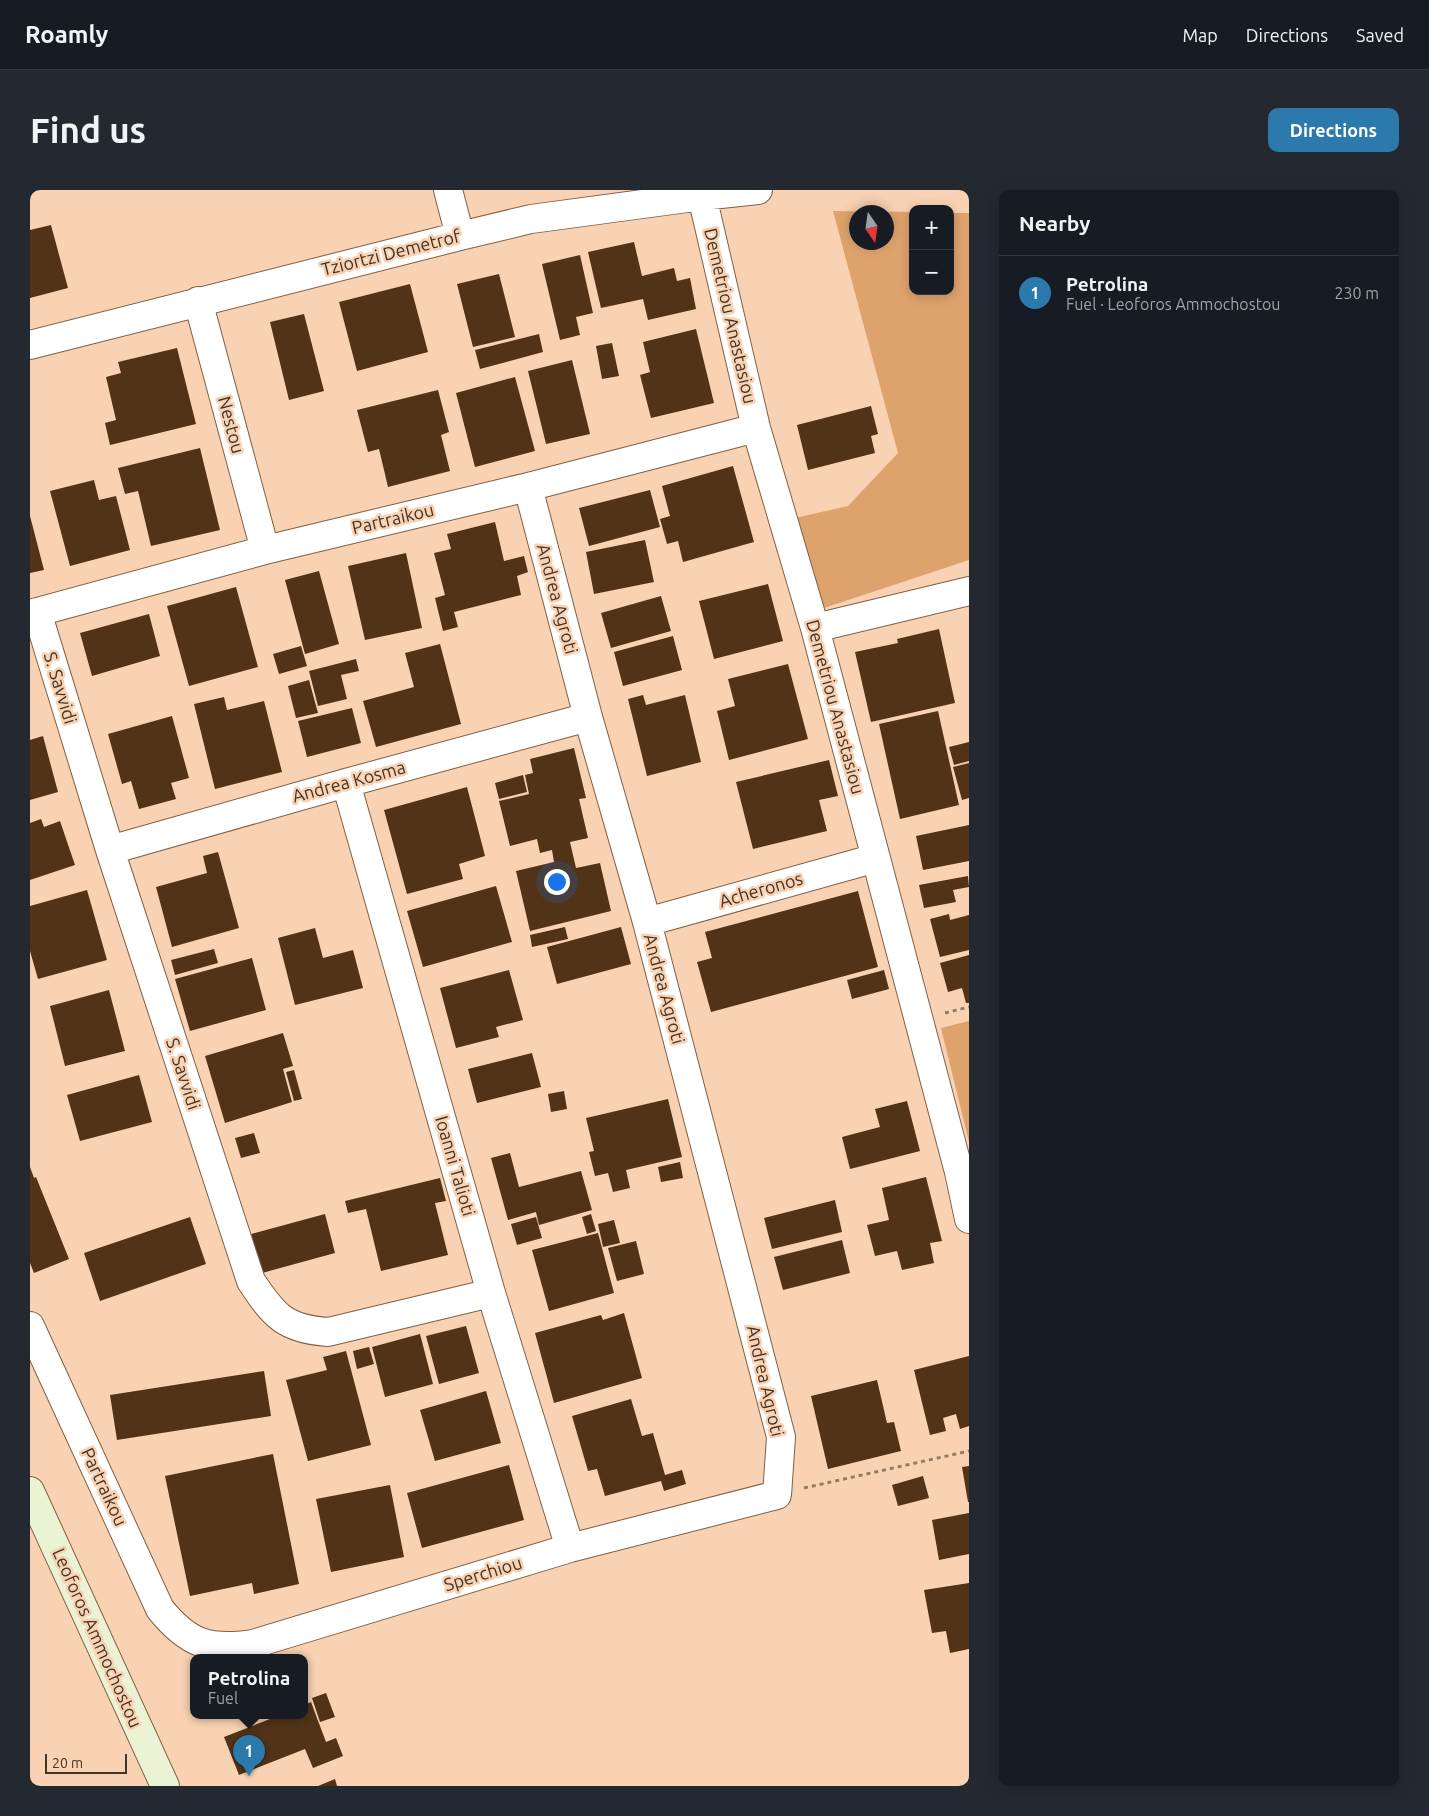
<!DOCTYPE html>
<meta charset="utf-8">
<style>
:root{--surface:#171b24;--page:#242831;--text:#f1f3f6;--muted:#9ea1a6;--line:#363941;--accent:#2c79ab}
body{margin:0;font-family:Ubuntu,sans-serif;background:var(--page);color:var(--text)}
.controls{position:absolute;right:15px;top:15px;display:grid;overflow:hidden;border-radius:10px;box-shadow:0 2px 12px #0003}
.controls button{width:45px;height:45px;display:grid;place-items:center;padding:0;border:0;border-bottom:1px solid var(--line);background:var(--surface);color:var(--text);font:25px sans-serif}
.compass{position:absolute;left:819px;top:15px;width:45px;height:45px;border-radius:50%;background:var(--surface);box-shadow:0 2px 12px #0003;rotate:167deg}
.scale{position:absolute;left:15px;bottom:12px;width:82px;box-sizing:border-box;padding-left:5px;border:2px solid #433427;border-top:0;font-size:14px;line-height:18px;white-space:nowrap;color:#433427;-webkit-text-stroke:4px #f8d2b2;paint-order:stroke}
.you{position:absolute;left:526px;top:691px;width:18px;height:18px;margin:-12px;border:4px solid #fff;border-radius:50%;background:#1a73e8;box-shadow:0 0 0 8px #1a73e833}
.badge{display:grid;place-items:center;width:32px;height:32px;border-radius:50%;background:var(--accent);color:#fff;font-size:16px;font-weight:700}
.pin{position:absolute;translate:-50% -41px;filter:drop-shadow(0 1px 2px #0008)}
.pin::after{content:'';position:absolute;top:26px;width:18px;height:15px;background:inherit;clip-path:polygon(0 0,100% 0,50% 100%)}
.popup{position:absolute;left:160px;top:1464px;width:118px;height:65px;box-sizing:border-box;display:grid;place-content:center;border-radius:10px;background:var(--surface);filter:drop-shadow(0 1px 4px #0005);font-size:16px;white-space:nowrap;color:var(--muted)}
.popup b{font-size:19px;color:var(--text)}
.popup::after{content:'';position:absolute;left:50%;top:100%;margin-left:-10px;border:10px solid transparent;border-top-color:var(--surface)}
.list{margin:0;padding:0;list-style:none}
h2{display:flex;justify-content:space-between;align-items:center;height:65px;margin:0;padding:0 20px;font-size:21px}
h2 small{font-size:16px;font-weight:400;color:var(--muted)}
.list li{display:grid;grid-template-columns:32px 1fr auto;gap:15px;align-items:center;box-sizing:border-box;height:75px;padding:0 20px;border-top:1px solid var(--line)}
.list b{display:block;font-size:19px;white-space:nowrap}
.list p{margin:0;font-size:16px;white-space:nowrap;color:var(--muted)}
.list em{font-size:16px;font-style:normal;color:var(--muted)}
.map{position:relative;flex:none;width:939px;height:1596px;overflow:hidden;border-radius:10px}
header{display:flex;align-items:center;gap:30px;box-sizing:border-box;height:70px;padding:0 25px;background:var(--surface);border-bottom:1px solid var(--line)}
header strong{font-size:24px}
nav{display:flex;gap:28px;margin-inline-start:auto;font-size:18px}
.intro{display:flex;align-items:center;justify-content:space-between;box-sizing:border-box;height:120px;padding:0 30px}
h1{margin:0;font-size:35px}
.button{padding:12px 22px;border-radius:10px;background:var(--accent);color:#fff;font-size:18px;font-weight:700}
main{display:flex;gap:30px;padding:0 30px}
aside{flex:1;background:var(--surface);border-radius:10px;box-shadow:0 2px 12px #0003}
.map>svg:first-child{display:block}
</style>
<header>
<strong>Roamly</strong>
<nav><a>Map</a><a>Directions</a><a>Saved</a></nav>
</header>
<div class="intro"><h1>Find us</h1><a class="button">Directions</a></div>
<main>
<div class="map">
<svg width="939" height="1596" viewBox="0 0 939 1596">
<rect width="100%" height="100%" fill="#f8d2b2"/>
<path fill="#dea26d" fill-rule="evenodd" d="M803 21 883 22V101H920V23H939V370L794 418 765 328 818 316 868 263ZM826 22H856V52H826Z
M939 831V952L911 838Z"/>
<path fill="#523317" d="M21 35 38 98 0 108V40Z
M604 52 612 86 644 78 647 91 660 88 666 119 618 130 613 109 571 118 558 62Z
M550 65 563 123 546 127 550 145 530 150 512 74Z
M469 84 485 147 443 157 427 94Z
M380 94 398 162 327 181 309 112Z
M274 124 294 201 259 210 240 132Z
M666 139 684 213 621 228 610 185 620 182 613 152Z
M509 144 513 162 450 179 445 160Z
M582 153 589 186 572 189 566 156Z
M147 158 166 234 80 255 75 233 86 230 76 187 91 183 88 172Z
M542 170 560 244 516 254 498 181Z
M485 187 505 261 445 277 426 203Z
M408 200 419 242 411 245 420 281 358 297 349 259 338 262 327 220Z
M841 216 848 244 841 246 845 263 778 280 767 235Z
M170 258 190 340 121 356 108 301 95 304 88 278Z
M703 276 724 352 653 372 648 351 637 354 630 329 640 326 632 296Z
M64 290 69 310 86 306 100 360 40 376 20 301Z
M620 300 630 337 559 356 549 318Z
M0 326 14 380 0 383Z
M465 332 474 371 494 366 498 382 487 386 491 405 424 422 428 437 413 441 405 408 415 405 404 363 421 359 417 344Z
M615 350 624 392 564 404 556 362Z
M376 363 392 438 335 450 318 376Z
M289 381 309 454 275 464 255 390Z
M738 394 753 451 684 469 669 411Z
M206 397 228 477 159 496 137 416Z
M631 406 641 441 581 458 571 423Z
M119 424 130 466 62 486 50 443Z
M909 439 925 513 841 532 825 462 868 453 867 449Z
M643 446 652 480 593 496 584 462Z
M410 454 431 534 346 557 333 511 384 497 375 463Z
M271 456 277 476 249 484 243 464Z
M326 469 329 481 311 485 317 509 288 516 279 481Z
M758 474 778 549 699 570 687 521 705 516 698 489Z
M279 490 288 523 266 528 258 496Z
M613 505 616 515 655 505 671 572 617 586 598 509Z
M194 507 197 520 234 511 252 582 185 599 164 514Z
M322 518 331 553 277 567 268 531Z
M908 521 929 615 870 629 849 534Z
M142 526 159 588 141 593 146 609 109 619 101 591 92 594 78 544Z
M13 546 28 602 0 610V550Z
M939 552V571L924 575 919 557Z
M544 558 556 608 549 609 558 648 540 652 546 678 570 673 581 721 500 741 486 681 524 672 522 660 510 663 507 649 480 656 469 611 499 604 495 585 503 583 500 569Z
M799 570 808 606 789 610 797 641 723 659 706 592Z
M939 573V608L932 610 923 577Z
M493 585 497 602 469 609 465 593Z
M437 597 455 666 429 674 433 689 377 704 354 620Z
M11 629 14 637 30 631 45 675 0 690V633Z
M939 635V671L893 680 886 646Z
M188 662 209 738 142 757 126 697 177 683 173 666Z
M938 686 939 697 923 700 926 712 894 718 889 695Z
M466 696 482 752 393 777 377 721Z
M57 700 77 770 8 789 0 761V716Z
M828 701 848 777 681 822 667 772 682 768 675 742Z
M919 724 920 730 939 725V760L910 767 900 729Z
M535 737 538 749 502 757 500 745Z
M591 737 601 774 527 794 517 757Z
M285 738 293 768 323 760 333 798 265 815 248 748Z
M184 759 188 773 145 785 141 770Z
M939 765V813H936L932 798 918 802 910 773Z
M222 768 236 820 160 841 145 789Z
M479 780 493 830 466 837 469 847 426 858 410 798Z
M854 780 859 799 822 809 817 790Z
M79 800 95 861 35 876 20 816Z
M253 843 263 876 253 879 262 912 195 933 175 866Z
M502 863 511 897 447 913 438 879Z
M264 880 272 909 264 911 256 882Z
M109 885 122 932 50 951 37 905Z
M534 901 537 919 521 922 518 904Z
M638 909 652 967 596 980 600 998 583 1002 578 983 565 986 559 962 564 961 556 928Z
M877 911 890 961 820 979 812 947 850 937 845 919Z
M224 943 230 963 211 968 205 948Z
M480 963 489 997 551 981 562 1020 509 1035 506 1022 478 1030 461 968Z
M650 972 653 988 631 992 628 977Z
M0 977 4 988 6 987 39 1069 4 1083 0 1073Z
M896 987 912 1051 900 1053 904 1073 872 1080 867 1061 845 1066 837 1035 859 1030 852 998Z
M410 988 416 1011 405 1013 418 1065 351 1081 336 1019 318 1023 315 1011Z
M805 1010 812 1042 742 1059 734 1028Z
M295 1024 305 1063 232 1083 221 1044Z
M561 1024 566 1041 557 1044 552 1027Z
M160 1027 176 1074 70 1111 54 1063Z
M506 1027 512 1048 487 1055 481 1034Z
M584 1030 590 1053 573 1057 568 1034Z
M568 1043 584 1103 519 1121 502 1060Z
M812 1050 820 1083 753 1100 744 1067Z
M606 1051 614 1084 587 1091 578 1058Z
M594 1123 612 1188 524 1213 505 1143 571 1125 573 1130Z
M436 1136 449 1183 409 1194 396 1146Z
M390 1144 403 1194 355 1207 342 1157Z
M339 1157 344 1174 327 1179 323 1161Z
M316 1161 341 1255 278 1271 256 1190 297 1180 293 1167Z
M939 1166V1236L930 1239 926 1224 913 1228 916 1241 900 1245 884 1180Z
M234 1181 241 1226 87 1250 80 1205Z
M847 1190 857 1233 864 1232 871 1261 798 1279 781 1206Z
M456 1201 471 1253 405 1271 390 1220Z
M601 1209 612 1246 623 1243 635 1285 652 1280 656 1294 634 1301 631 1291 575 1306 567 1279 558 1281 542 1226Z
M243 1264 269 1394 224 1404 222 1393 160 1406 135 1286Z
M479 1275 494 1330 392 1358 377 1303Z
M939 1276V1312H938L932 1277Z
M893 1286 899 1308 868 1316 862 1295Z
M360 1295 374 1367 301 1382 286 1309Z
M939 1323V1364L909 1370 902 1330Z
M939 1393V1459L920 1463 916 1441 902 1443 894 1400Z
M296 1503 305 1527 290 1532 282 1508Z
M281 1512 296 1552 306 1548 313 1566 283 1578 275 1559 209 1585 194 1547 250 1525H274V1515Z
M305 1589 307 1596H288Z"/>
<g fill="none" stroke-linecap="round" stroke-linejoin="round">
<defs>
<path id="street" d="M418 0 430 46
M672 6 726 238 785 438 929 982 939 1029
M168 111 235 360
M0 155 430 46 501 29 672 6 728 0
M7 422 80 660 221 1091C244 1126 255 1139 298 1142L461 1103
M0 424 235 360 498 297 726 238
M785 438 939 401
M316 593 461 1103 540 1358
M80 660 316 593 558 527
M617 732 846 668
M0 1136 130 1419C159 1455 179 1460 223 1454L540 1358 747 1305 751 1247 617 732 558 527 498 297"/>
<path id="secondary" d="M0 1301 135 1596"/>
</defs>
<use href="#street" stroke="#816043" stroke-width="30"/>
<use href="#secondary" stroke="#816043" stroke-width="30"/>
<path stroke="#947b66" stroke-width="3" stroke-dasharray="4 4" stroke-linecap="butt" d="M915 823 939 817
M774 1298 939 1261"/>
<use href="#street" stroke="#fff" stroke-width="28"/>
<use href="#secondary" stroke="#ebf3d5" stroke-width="28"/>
</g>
<g text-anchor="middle" stroke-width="5" stroke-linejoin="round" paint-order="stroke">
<g font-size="18" fill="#433427" stroke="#f8d2b2">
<text transform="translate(361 63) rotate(-14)" y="6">Tziortzi Demetrof</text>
<text transform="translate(700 126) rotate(77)" y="6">Demetriou Anastasiou</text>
<text transform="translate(201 235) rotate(75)" y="6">Nestou</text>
<text transform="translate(363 329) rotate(-13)" y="6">Partraikou</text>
<text transform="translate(527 409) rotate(75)" y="6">Andrea Agroti</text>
<text transform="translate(30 498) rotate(73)" y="6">S. Savvidi</text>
<text transform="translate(805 517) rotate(75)" y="6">Demetriou Anastasiou</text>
<text transform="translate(319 592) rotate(-15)" y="6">Andrea Kosma</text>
<text transform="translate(731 700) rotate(-16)" y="6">Acheronos</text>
<text transform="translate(634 799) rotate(75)" y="6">Andrea Agroti</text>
<text transform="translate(153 884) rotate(72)" y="6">S. Savvidi</text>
<text transform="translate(425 976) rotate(74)" y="6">Ioanni Talioti</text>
<text transform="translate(735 1191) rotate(77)" y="6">Andrea Agroti</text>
<text transform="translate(74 1297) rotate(65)" y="6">Partraikou</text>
<text transform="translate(453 1384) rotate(-17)" y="6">Sperchiou</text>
<text transform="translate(67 1448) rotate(66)" y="6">Leoforos Ammochostou</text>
</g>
</g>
</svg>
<div class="controls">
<button>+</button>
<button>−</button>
</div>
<svg class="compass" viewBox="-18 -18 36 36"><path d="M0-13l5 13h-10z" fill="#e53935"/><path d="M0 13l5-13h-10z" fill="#9ea1a6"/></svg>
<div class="scale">20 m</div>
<div class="you"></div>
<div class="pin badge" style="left:219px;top:1586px">1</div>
<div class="popup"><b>Petrolina</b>Fuel</div>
</div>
<aside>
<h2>Nearby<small></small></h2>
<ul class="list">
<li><span class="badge">1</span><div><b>Petrolina</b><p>Fuel · Leoforos Ammochostou</p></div><em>230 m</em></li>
</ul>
</aside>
</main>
